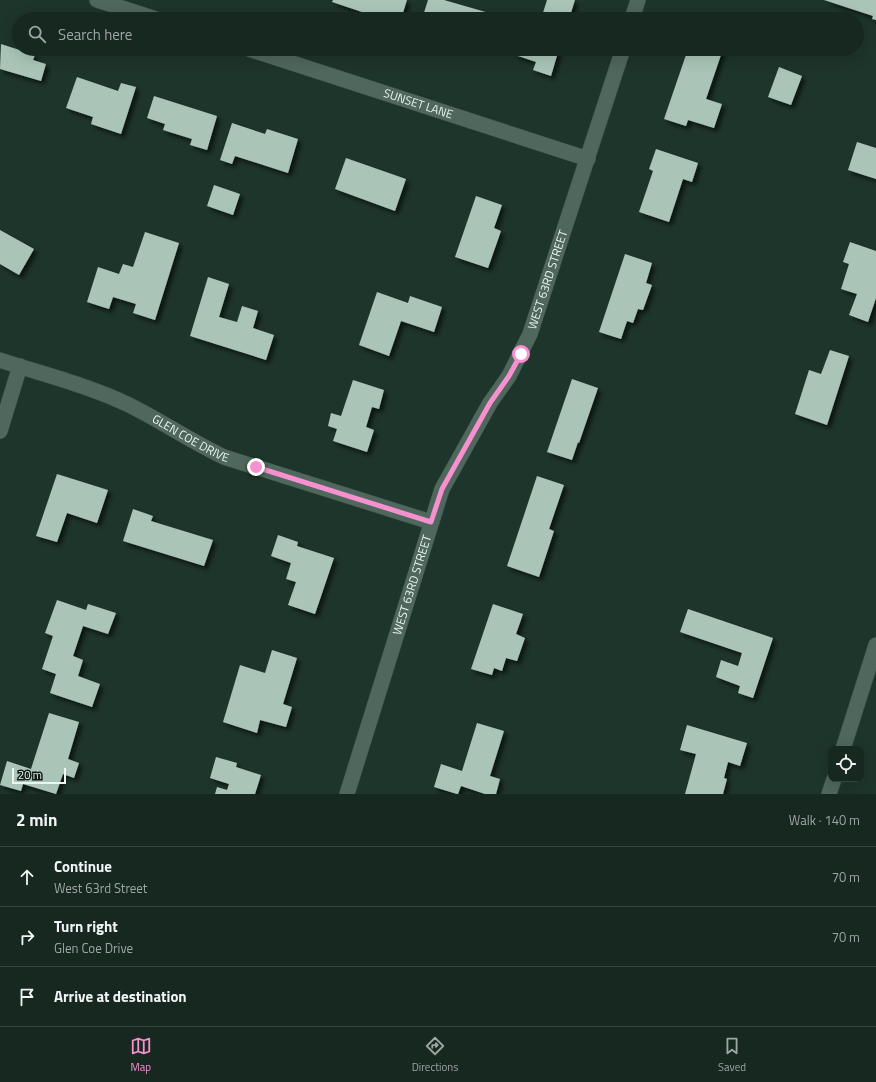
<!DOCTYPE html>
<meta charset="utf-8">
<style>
:root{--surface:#162820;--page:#1f3029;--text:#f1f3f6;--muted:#9ea6a5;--line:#35443e;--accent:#f790ce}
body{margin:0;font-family:"Titillium Web",sans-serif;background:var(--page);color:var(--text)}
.controls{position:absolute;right:12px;bottom:12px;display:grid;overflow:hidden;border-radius:8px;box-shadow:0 4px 16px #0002}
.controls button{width:36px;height:36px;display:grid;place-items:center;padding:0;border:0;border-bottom:1px solid var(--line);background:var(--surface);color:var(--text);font:20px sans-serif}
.scale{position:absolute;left:12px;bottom:10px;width:54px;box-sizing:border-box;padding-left:4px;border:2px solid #eaf7f0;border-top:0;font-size:11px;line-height:14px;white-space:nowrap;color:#eaf7f0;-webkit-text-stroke:3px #101a15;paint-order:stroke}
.stop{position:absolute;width:12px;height:12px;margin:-9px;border:3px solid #f790ce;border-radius:50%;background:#fff}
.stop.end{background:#f790ce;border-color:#fff;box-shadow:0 1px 4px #0008}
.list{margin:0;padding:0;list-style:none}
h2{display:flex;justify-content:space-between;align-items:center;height:52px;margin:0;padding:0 16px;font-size:17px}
h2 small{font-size:13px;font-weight:400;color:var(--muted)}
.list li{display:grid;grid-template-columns:26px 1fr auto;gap:12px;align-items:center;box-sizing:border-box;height:60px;padding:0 16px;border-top:1px solid var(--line)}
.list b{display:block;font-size:15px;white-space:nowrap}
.list p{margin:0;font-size:13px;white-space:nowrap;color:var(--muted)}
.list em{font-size:13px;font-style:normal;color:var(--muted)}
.icon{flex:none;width:22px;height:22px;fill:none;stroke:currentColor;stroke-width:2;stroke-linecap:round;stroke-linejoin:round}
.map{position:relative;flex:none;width:876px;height:794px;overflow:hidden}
.search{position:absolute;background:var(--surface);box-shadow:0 4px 16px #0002;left:12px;right:12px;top:12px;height:44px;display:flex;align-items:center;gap:10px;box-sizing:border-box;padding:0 14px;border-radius:22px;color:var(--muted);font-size:15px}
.sheet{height:232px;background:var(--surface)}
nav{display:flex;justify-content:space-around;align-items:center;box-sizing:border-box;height:56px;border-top:1px solid var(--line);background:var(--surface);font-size:11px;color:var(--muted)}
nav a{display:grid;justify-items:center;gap:2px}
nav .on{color:var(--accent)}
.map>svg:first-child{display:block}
</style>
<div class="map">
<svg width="876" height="794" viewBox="0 0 876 794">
<defs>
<filter id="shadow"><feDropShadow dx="3.5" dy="3.5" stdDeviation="2" flood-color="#0009"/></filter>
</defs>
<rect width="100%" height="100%" fill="#1e352b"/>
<path fill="#aac5b8" filter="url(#shadow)" d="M333 0H407L401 19H383L332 2Z
M428 0H444L496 15 495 19H422Z
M547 0H575L569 19H541Z
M824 0H876V20L872 19 873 16Z
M1 44 35 55 33 60 46 64 41 81 0 69Z
M517 49H559L551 76 533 70 536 62 515 55Z
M688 49H723L706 99 722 104 714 128 688 120 686 126 664 119Z
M779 67 802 76 791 105 768 97Z
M77 77 118 91 121 83 136 87 121 134 91 124 93 117 66 108Z
M154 96 217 116 207 150 190 145 192 139 163 130 165 124 147 118Z
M232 123 265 134 267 129 298 139 288 173 235 156 232 164 220 160Z
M857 142 876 148V179L848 170Z
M656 149 698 163 692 182 683 179 669 222 639 212 653 171 649 169Z
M346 158 406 179 395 211 335 189Z
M214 185 240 194 233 215 207 206Z
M476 196 502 205 494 228 501 231 488 268 455 257Z
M0 230 34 249 19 275 0 264Z
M145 232 179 243 155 320 133 313 136 304 113 297 109 309 87 302 98 267 119 274 123 264 133 267Z
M850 242 876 251V298L868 322 849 315 857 294 841 289 849 264 843 262Z
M625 254 652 263 646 283 652 285 643 310 638 309 633 323 627 321 621 339 599 332Z
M208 277 229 284 219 317 237 322 242 306 258 311 253 328 274 335 266 360 190 336Z
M377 292 408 303 410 296 442 307 434 332 401 321 389 356 359 345Z
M830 350 849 356 827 425 795 414 809 370 821 374Z
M572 379 598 388 579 443 578 442 572 460 547 452Z
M353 380 384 390 379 409 372 407 366 427 374 430 367 452 333 441 337 429 328 426 331 413 341 416Z
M57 474 108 490 97 523 67 513 57 542 36 536Z
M537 476 564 485 549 529 554 531 539 577 507 566Z
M133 509 153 516 151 521 213 540 204 566 123 541Z
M278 535 298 542 297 546 334 558 315 614 288 605 296 582 286 579 291 563 271 556Z
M57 600 86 610 88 604 116 613 108 634 83 626 73 656 83 660 78 676 100 684 92 707 50 693 56 674 42 669 53 636 45 633Z
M493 604 523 614 516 634 525 638 517 661 506 658 502 671 494 668 492 675 471 669Z
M688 609 773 638 753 698 738 693 740 686 716 677 721 660 738 666 742 653 680 632Z
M272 650 297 658 283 704 292 707 286 727 260 720 257 733 223 722 240 665 265 673Z
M49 713 79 722 68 759 79 763 74 778 63 774 56 794 23 784 21 791 0 785 7 761 31 769Z
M477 723 504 731 490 776 500 779 496 794H485L461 786 458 794H457L434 787 441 764 462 771Z
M687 725 747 743 740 766 728 762 724 778 727 779 723 794H685L696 754 680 750Z
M216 757 237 763 236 767 261 775 255 794H215L217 787 227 790 229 784 210 778Z"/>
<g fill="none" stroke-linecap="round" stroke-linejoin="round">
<defs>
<g id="street">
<path d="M97 0 156 19"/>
<path d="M632 19 638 0"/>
<path id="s1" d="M249 49 588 159"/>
<path id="s2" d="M0 360C42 374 87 385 127 404 160 420 190 441 224 457L431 522"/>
<path d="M0 431 20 366"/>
<path d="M843 749 876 645"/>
<path id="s3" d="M347 794 442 489 490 403 509 376 530 334 623 49"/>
<path d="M829 794 834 779"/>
</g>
</defs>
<use href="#street" stroke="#3d5148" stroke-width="16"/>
<use href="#street" stroke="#4f675c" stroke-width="15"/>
</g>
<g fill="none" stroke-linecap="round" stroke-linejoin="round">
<path stroke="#f790ce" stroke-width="5" d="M256 467 431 522 442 489 490 403 509 376 521 354"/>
</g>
<g text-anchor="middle" stroke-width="4" stroke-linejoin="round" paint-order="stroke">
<g font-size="12" fill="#eaf7f0" stroke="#101a15">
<text dy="4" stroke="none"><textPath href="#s1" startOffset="178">SUNSET LANE</textPath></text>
<text dy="4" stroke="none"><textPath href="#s3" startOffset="555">WEST 63RD STREET</textPath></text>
<text dy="4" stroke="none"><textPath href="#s2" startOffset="207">GLEN COE DRIVE</textPath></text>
<text dy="4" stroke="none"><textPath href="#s3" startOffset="219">WEST 63RD STREET</textPath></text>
</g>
</g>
</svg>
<div class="controls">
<button><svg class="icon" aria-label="locate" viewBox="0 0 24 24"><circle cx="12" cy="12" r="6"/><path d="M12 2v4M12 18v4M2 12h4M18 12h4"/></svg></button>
</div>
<div class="scale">20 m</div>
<div class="stop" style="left:521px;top:354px"></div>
<div class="stop end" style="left:256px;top:467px"></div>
<div class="search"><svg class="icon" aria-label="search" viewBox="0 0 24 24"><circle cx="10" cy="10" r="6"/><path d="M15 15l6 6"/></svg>Search here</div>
</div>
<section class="sheet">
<h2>2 min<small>Walk · 140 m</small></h2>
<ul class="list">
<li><svg class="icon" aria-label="ahead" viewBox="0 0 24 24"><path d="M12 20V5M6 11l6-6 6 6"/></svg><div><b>Continue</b><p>West 63rd Street</p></div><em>70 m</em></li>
<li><svg class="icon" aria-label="right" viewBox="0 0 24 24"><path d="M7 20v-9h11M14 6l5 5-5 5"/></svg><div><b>Turn right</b><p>Glen Coe Drive</p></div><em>70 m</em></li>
<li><svg class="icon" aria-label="arrive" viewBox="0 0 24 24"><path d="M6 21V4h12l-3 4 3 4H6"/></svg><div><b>Arrive at destination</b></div></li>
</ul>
</section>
<nav>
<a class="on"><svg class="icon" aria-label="map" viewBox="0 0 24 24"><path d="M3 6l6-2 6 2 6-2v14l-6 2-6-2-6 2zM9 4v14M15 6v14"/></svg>Map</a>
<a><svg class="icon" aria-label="directions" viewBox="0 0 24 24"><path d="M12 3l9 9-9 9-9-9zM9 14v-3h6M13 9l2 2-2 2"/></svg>Directions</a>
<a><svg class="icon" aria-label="saved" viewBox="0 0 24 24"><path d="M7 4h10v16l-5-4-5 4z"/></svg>Saved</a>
</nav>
